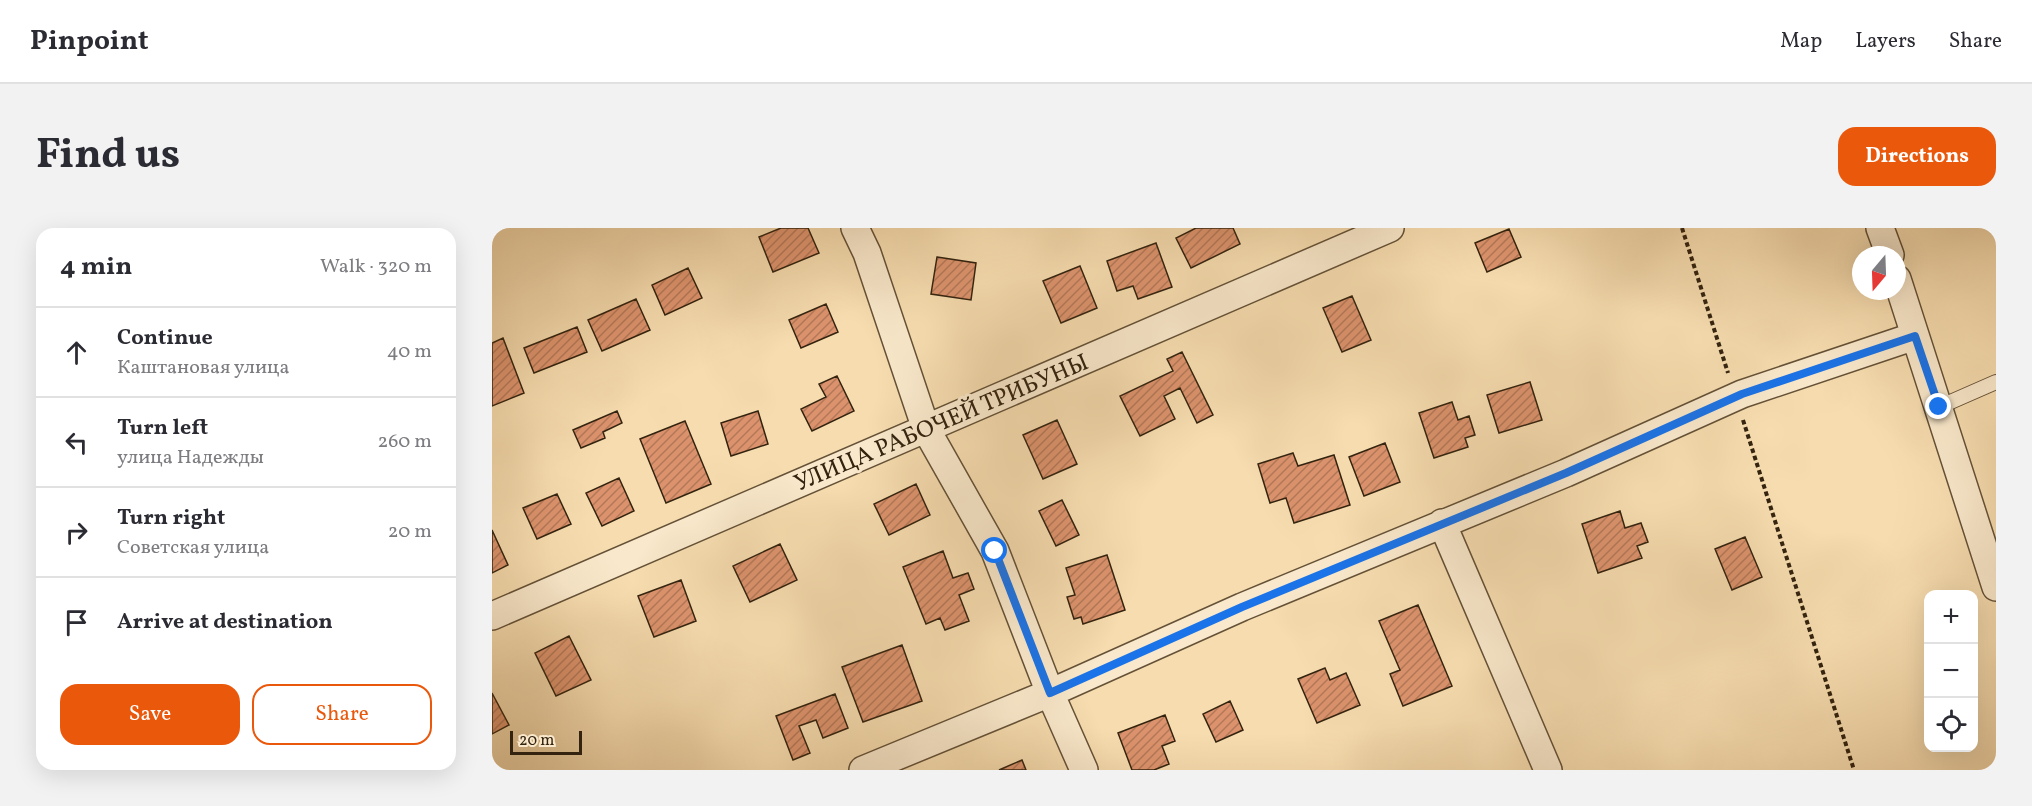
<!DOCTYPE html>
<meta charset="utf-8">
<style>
:root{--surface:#fff;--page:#f2f2f3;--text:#2b2b33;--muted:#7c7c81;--line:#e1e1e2;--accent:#ea580c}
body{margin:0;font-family:Vollkorn,serif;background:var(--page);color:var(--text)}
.controls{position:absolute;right:18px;bottom:18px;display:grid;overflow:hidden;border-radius:12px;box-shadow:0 6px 24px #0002}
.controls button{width:54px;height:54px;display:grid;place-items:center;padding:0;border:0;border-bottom:2px solid var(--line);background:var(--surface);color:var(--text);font:30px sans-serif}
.compass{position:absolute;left:1360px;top:18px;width:54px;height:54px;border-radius:50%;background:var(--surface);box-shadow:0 6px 24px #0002;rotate:199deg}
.scale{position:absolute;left:18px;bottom:15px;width:72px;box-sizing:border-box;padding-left:6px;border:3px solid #33230f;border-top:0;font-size:16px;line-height:21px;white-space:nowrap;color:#33230f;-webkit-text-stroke:4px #f9e8cb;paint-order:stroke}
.stop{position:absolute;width:18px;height:18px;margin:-14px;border:4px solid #1a73e8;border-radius:50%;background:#fff}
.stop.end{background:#1a73e8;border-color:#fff;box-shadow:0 2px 6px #0008}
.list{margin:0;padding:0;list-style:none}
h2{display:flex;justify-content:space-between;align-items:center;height:78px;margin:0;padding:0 24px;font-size:26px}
h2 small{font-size:20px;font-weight:400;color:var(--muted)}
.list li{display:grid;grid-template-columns:39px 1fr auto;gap:18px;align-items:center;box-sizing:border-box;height:90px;padding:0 24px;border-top:2px solid var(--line)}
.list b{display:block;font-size:22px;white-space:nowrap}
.list p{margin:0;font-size:20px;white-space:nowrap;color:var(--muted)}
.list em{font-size:20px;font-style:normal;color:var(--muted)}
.actions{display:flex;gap:12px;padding:18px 24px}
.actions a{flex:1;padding:14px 0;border:2px solid var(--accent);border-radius:18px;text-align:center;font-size:21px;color:var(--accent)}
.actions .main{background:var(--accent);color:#fff}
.icon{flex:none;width:33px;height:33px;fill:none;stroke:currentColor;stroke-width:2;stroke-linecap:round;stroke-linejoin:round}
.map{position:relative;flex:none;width:1504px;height:542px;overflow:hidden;border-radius:18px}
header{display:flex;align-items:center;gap:36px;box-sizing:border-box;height:84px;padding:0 30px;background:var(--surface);border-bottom:2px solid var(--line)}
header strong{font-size:28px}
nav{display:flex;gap:33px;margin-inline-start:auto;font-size:21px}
.intro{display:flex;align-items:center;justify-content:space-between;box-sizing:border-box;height:144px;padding:0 36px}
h1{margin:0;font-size:42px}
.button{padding:15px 27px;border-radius:18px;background:var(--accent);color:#fff;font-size:21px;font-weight:700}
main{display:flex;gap:36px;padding:0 36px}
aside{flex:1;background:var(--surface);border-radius:18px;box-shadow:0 6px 24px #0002}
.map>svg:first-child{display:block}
</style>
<header>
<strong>Pinpoint</strong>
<nav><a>Map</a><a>Layers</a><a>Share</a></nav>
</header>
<div class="intro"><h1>Find us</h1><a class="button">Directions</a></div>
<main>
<aside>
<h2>4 min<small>Walk · 320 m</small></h2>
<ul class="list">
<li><svg class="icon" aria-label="ahead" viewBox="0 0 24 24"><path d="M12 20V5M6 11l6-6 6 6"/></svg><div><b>Continue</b><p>Каштановая улица</p></div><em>40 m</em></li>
<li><svg class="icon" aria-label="left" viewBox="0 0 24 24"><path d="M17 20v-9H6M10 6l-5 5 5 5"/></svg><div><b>Turn left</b><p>улица Надежды</p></div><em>260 m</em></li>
<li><svg class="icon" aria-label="right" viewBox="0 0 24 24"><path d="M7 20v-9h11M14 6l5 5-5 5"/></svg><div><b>Turn right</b><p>Советская улица</p></div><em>20 m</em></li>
<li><svg class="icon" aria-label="arrive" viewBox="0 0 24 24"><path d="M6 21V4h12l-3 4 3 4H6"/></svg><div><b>Arrive at destination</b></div></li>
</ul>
<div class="actions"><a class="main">Save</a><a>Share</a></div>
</aside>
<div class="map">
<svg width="1504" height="542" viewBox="0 0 1504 542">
<defs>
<pattern id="building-hatch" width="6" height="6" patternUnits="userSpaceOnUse" patternTransform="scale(1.5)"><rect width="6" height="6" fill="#dc936d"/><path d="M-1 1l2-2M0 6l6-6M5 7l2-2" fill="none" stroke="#b37858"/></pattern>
</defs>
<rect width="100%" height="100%" fill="#f6dcaf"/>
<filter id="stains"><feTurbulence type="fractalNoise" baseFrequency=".00333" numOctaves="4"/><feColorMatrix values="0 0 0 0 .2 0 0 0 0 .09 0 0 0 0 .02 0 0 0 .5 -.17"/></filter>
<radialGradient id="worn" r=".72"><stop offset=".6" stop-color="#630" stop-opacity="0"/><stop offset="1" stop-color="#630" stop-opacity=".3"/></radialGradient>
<path fill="url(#building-hatch)" stroke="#33230f" stroke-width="1.5" d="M289 0H316L327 25 281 44 267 9Z
M704 0H741L748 16 699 40 684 10Z
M1017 1 1029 29 995 44 983 15Z
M664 15 680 59 646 71 641 58 625 63 615 33Z
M445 29 484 35 479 72 439 66Z
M588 38 605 80 569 95 551 53Z
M196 40 210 70 173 87 160 57Z
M860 68 879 112 850 124 831 80Z
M144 71 158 102 110 123 96 92Z
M334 76 346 104 309 120 297 92Z
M85 99 95 124 42 145 32 120Z
M11 110 32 165 0 178V115Z
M690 124 721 187 705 195 688 160 672 168 683 191 648 208 628 168 681 143 675 131Z
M345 148 362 183 320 203 309 181 334 169 327 156Z
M1038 154 1050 192 1007 205 995 167Z
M960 174 966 192 977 188 983 207 973 210 976 219 942 230 927 185Z
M125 183 130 195 111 204 113 210 89 220 81 202Z
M266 183 276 216 239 228 229 195Z
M565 192 585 236 551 251 531 207Z
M193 193 219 256 174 275 148 211Z
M893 215 908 254 872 268 857 229Z
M801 225 806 238 842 227 858 277 802 295 794 270 778 275 766 236Z
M127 250 142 283 110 298 94 265Z
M424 256 438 287 397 307 382 276Z
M65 266 79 296 45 311 31 280Z
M570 272 587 307 564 318 547 283Z
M1128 283 1133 300 1149 295 1156 314 1145 318 1150 330 1106 345 1090 296Z
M0 302 16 337 0 345Z
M1253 309 1270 349 1240 362 1223 321Z
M288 316 305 352 258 374 241 338Z
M451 323 461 350 476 345 482 361 467 367 477 393 453 402 448 390 434 396 411 339Z
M615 327 633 382 591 396 589 389 582 391 575 369 583 367 574 340Z
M189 352 204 393 162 409 146 368Z
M926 377 960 458 911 478 898 446 908 442 887 393Z
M77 408 99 452 64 468 43 425Z
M410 417 430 473 371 494 350 439Z
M833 440 838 452 854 445 868 477 825 495 806 451Z
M0 465 17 497 0 506Z
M343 466 356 500 331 510 324 492 307 498 318 525 301 532 284 488Z
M738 473 751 502 724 514 711 486Z
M673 487 683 513 670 518 677 536 662 542H640L626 505Z
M530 532 534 542H507Z"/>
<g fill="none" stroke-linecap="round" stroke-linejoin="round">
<defs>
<path id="lane" d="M1447 179 1504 154"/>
<path id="street" d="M363 0 375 25 434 201 503 323 558 465 592 542
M1388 0 1398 27
M1405 51 1504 359
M950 295 1056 542
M0 388 898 0
M371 542 558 465 750 379 1074 245 1250 166 1423 108"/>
</defs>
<use href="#lane" stroke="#645137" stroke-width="16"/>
<use href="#street" stroke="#645137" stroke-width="30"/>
<path stroke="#33230f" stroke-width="4" stroke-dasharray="4.5 3" stroke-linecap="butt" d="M1190 0 1236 145
M1251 192 1362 542"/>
<use href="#lane" stroke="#f9e8cb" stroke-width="14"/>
<use href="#street" stroke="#f9e8cb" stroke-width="27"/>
</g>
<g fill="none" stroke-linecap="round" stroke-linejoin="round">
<path stroke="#1a73e8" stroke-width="8" d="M503 323 558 465 750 379 1074 245 1250 166 1423 108 1447 179"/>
</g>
<g text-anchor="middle" stroke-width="6" stroke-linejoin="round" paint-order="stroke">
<g font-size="24" fill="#33230f" stroke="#f9e8cb">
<text transform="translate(449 194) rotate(-23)" y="8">УЛИЦА РАБОЧЕЙ ТРИБУНЫ</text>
</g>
</g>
<rect width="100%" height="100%" filter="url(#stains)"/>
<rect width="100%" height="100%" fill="url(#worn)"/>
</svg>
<div class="controls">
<button>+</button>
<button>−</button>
<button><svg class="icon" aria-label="locate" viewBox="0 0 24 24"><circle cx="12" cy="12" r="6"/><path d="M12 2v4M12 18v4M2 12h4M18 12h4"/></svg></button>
</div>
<svg class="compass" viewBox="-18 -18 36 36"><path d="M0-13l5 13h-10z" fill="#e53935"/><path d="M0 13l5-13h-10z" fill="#7c7c81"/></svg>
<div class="scale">20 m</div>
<div class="stop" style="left:503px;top:323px"></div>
<div class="stop end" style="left:1447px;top:179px"></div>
</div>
</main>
